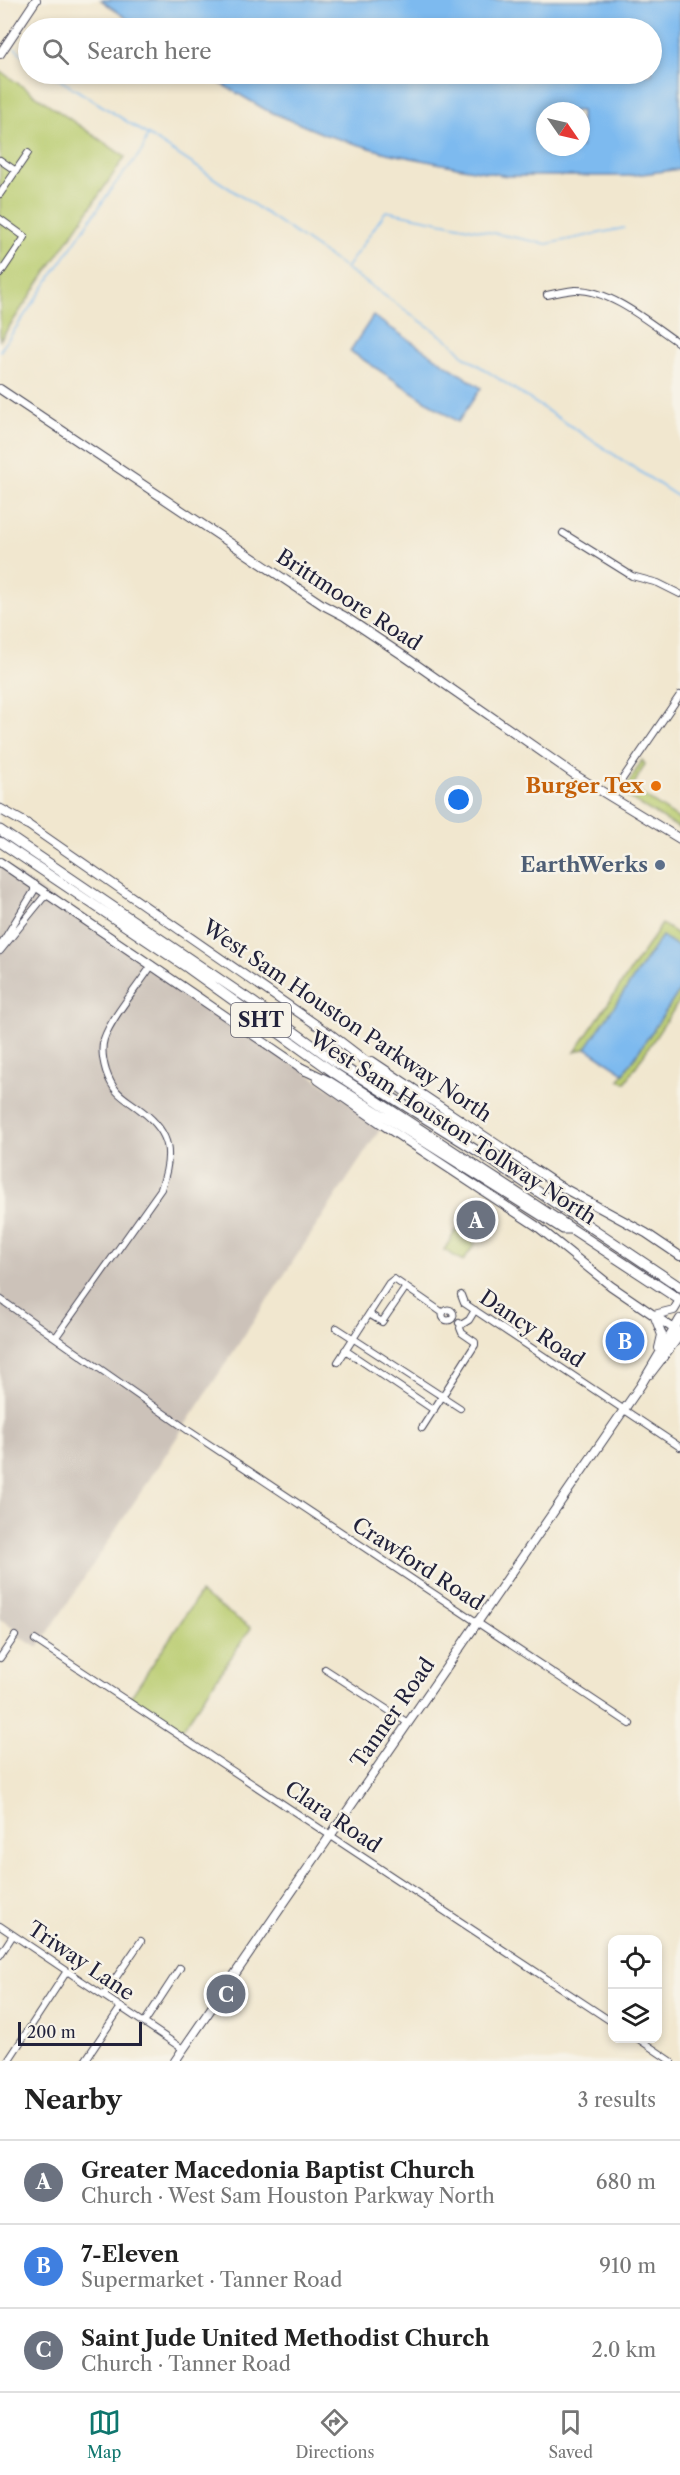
<!DOCTYPE html>
<meta charset="utf-8">
<style>
:root{--surface:#fff;--page:#f6f6f6;--text:#222;--muted:#767676;--line:#e0e0e0;--accent:#0f766e}
body{margin:0;font-family:"Libre Caslon Text",serif;background:var(--page);color:var(--text)}
.controls{position:absolute;right:18px;bottom:18px;display:grid;overflow:hidden;border-radius:12px;box-shadow:0 3px 9px #0003}
.controls button{width:54px;height:54px;display:grid;place-items:center;padding:0;border:0;border-bottom:2px solid var(--line);background:var(--surface);color:var(--text);font:30px sans-serif}
.compass{position:absolute;left:536px;top:102px;width:54px;height:54px;border-radius:50%;background:var(--surface);box-shadow:0 3px 9px #0003;rotate:124deg}
.scale{position:absolute;left:18px;bottom:15px;width:124px;box-sizing:border-box;padding-left:6px;border:3px solid #22223b;border-top:0;font-size:16px;line-height:21px;white-space:nowrap;color:#22223b;-webkit-text-stroke:4px #f7f3e8;paint-order:stroke}
.you{position:absolute;left:459px;top:800px;width:21px;height:21px;margin:-15px;border:4px solid #fff;border-radius:50%;background:#1a73e8;box-shadow:0 0 0 9px #1a73e833}
.badge{display:grid;place-items:center;width:39px;height:39px;border-radius:50%;background:var(--accent);color:#fff;font-size:20px;font-weight:700}
.pin{position:absolute;translate:-50% -50%;border:3px solid #fff;box-shadow:0 2px 6px #0006}
.list{margin:0;padding:0;list-style:none}
h2{display:flex;justify-content:space-between;align-items:center;height:78px;margin:0;padding:0 24px;font-size:26px}
h2 small{font-size:20px;font-weight:400;color:var(--muted)}
.list li{display:grid;grid-template-columns:39px 1fr auto;gap:18px;align-items:center;box-sizing:border-box;height:84px;padding:0 24px;border-top:2px solid var(--line)}
.list b{display:block;font-size:22px;white-space:nowrap}
.list p{margin:0;font-size:20px;white-space:nowrap;color:var(--muted)}
.list em{font-size:20px;font-style:normal;color:var(--muted)}
.icon{flex:none;width:33px;height:33px;fill:none;stroke:currentColor;stroke-width:2;stroke-linecap:round;stroke-linejoin:round}
.map{position:relative;flex:none;width:680px;height:2061px;overflow:hidden}
.search{position:absolute;background:var(--surface);box-shadow:0 3px 9px #0003;left:18px;right:18px;top:18px;height:66px;display:flex;align-items:center;gap:15px;box-sizing:border-box;padding:0 21px;border-radius:33px;color:var(--muted);font-size:22px}
.sheet{height:330px;background:var(--surface)}
nav{display:flex;justify-content:space-around;align-items:center;box-sizing:border-box;height:84px;border-top:2px solid var(--line);background:var(--surface);font-size:16px;color:var(--muted)}
nav a{display:grid;justify-items:center;gap:3px}
nav .on{color:var(--accent)}
.map>svg:first-child{display:block}
</style>
<div class="map">
<svg width="680" height="2061" viewBox="0 0 680 2061">
<rect width="100%" height="100%" fill="#f7f3e8"/>
<filter id="ink" filterUnits="userSpaceOnUse"><feTurbulence type="fractalNoise" baseFrequency=".0167" numOctaves="2"/><feDisplacementMap in="SourceGraphic" scale="12" xChannelSelector="R" yChannelSelector="G"/><feConvolveMatrix kernelMatrix="1 2 1 2 8 2 1 2 1" color-interpolation-filters="sRGB"/></filter>
<filter id="wash" filterUnits="userSpaceOnUse"><feTurbulence type="fractalNoise" baseFrequency=".008" numOctaves="4" result="noise"/><feDisplacementMap in="SourceGraphic" scale="24" xChannelSelector="R" yChannelSelector="G"/><feGaussianBlur stdDeviation="1.35" result="paint"/><feColorMatrix in="noise" values="0 0 0 0 0 0 0 0 0 0 0 0 0 0 0 0 0 1.4 0 .05"/><feComposite in="paint" operator="in"/></filter>
<g filter="url(#wash)">
<rect width="100%" height="100%" fill="#f1e7cf"/>
<path fill="#ccc2b9" d="M0 862 383 1125 38 1648 12 1632 14 1628 0 1619Z"/>
<path fill="#b9cc70" stroke="#6e7756" stroke-width="1.5" d="M0 71 125 157 0 340Z
M642 760 645 764 632 788 680 820V829L626 796 625 789Z
M662 924 680 936V948L662 936 587 1048 575 1052Z
M680 990V1000L625 1083 619 1080Z
M456 1230 475 1244 463 1261 444 1250Z
M200 1593 251 1628 181 1731 130 1698Z"/>
<path fill="#7dbaef" stroke="#506e95" stroke-width="1.5" fill-rule="evenodd" d="M101 0H680V169L627 176H507L457 167 387 153 326 135 266 110 204 74H652V28H140ZM545 111H581V147H545Z
M373 316 481 388 458 422 350 351Z
M662 936 680 948V990L624 1073 586 1048Z"/>
<g fill="none" stroke-linecap="round" stroke-linejoin="round">
<path stroke="#7dbaef" stroke-width="1.5" d="M15 48 28 60
M50 74C188 157 321 250 453 344L464 356 680 498
M347 267 386 211 547 244 624 228
M0 351 115 184 142 151 148 134"/>
</g>
</g>
<g filter="url(#ink)">
<g fill="none" stroke-linecap="round" stroke-linejoin="round">
<defs>
<path id="minor" d="M0 160 16 171
M0 194 28 153
M0 219 25 237 0 274
M547 295C556 293 566 291 575 290 611 289 652 325 680 344
M563 533 632 576 658 583 680 594
M610 797 680 695
M0 946 34 891V884
M0 951 43 898 50 895
M461 1295 464 1303 680 1447
M0 1299 189 1431 630 1724
M442.5 1315a5.5 5.5 0 1 1 11 0a5.5 5.5 0 1 1-11 0Z
M369 1314 382 1322 406 1287
M459 1323 461 1325 469 1320 475 1310
M337 1328 460 1408
M56 1337 161 1189C173 1155 172 1134 142 1111 124 1097 114 1095 106 1071 103 1061 101 1049 104 1039 111 1018 139 985 152 965
M345 1350 434 1410
M338 1362 389 1283 394 1279 443 1313
M422 1428 475 1345V1342L462 1333 460 1328 461 1325
M35 1640 612 2022
M0 1658 15 1636
M325 1669 408 1723
M0 1926 183 2049
M0 1955 13 1935
M104 1995 141 1941
M144 2023 180 1968
M637 2038 671 2061
M8 2061 67 1971
M85 2061 121 2007"/>
<path id="major" d="M0 54 36 0
M0 389 323 605 344 616 407 658 575 775 680 839
M24 822 334 1037
M0 862 306 1071
M372 1061 558 1185 646 1233 680 1256
M318 1080 383 1125 538 1227 611 1286 680 1333
M654 1315 674 1310 680 1300
M655 1317 662 1335 659 1348
M650 1374 680 1335
M175 2061 641 1385 680 1319"/>
<path id="highway" d="M0 809 27 824
M0 830 253 1002 337 1063 479 1152 680 1287
M0 842 188 968 336 1074 680 1300
M330 1034 466 1138
M301 1068 328 1081 563 1229H570"/>
</defs>
<use href="#minor" stroke="#414051" stroke-width="8"/>
<use href="#major" stroke="#414051" stroke-width="10"/>
<use href="#highway" stroke="#414051" stroke-width="11"/>
<use href="#minor" stroke="#fff" stroke-width="6"/>
<use href="#major" stroke="#fff" stroke-width="8"/>
<use href="#highway" stroke="#fff" stroke-width="9"/>
</g>
</g>
<circle fill="#e8710a" stroke="#f7f3e8" stroke-width="2" cx="656" cy="786" r="6"/>
<circle fill="#5c6f8a" stroke="#f7f3e8" stroke-width="2" cx="660" cy="865" r="6"/>
<g text-anchor="middle" stroke-width="5" stroke-linejoin="round" paint-order="stroke">
<rect fill="#f7f3e8" stroke="#62616f" stroke-width="1.5" x="231" y="1003" width="60" height="34" rx="4.5"/>
<g font-size="20" font-weight="bold" fill="#22223b">
<text x="261" y="1027">SHT</text>
</g>
<g font-size="21" fill="#22223b" stroke="#f7f3e8">
<text transform="translate(349 600) rotate(33)" y="7">Brittmoore Road</text>
<text transform="translate(347 1021) rotate(34)" y="7">West Sam Houston Parkway North</text>
<text transform="translate(453 1128) rotate(33)" y="7">West Sam Houston Tollway North</text>
<text transform="translate(532 1329) rotate(34)" y="7">Dancy Road</text>
<text transform="translate(418 1564) rotate(33)" y="7">Crawford Road</text>
<text transform="translate(393 1713) rotate(-55)" y="7">Tanner Road</text>
<text transform="translate(333 1817) rotate(34)" y="7">Clara Road</text>
<text transform="translate(81 1961) rotate(34)" y="7">Triway Lane</text>
</g>
<g font-size="21" font-weight="bold" fill="#c56008" stroke="#f7f3e8" text-anchor="end">
<text x="644" y="793">Burger Tex</text>
</g>
<g font-size="21" font-weight="bold" fill="#4e5e75" stroke="#f7f3e8" text-anchor="end">
<text x="648" y="872">EarthWerks</text>
</g>
</g>
</svg>
<div class="controls">
<button><svg class="icon" aria-label="locate" viewBox="0 0 24 24"><circle cx="12" cy="12" r="6"/><path d="M12 2v4M12 18v4M2 12h4M18 12h4"/></svg></button>
<button><svg class="icon" aria-label="layers" viewBox="0 0 24 24"><path d="M12 4l9 5-9 5-9-5zM3 14l9 5 9-5"/></svg></button>
</div>
<svg class="compass" viewBox="-18 -18 36 36"><path d="M0-13l5 13h-10z" fill="#e53935"/><path d="M0 13l5-13h-10z" fill="#767676"/></svg>
<div class="scale">200 m</div>
<div class="you"></div>
<div class="pin badge" style="left:476px;top:1220px;background:#6b7280">A</div>
<div class="pin badge" style="left:625px;top:1341px;background:#3f7fe0">B</div>
<div class="pin badge" style="left:226px;top:1994px;background:#6b7280">C</div>
<div class="search"><svg class="icon" aria-label="search" viewBox="0 0 24 24"><circle cx="10" cy="10" r="6"/><path d="M15 15l6 6"/></svg>Search here</div>
</div>
<section class="sheet">
<h2>Nearby<small>3 results</small></h2>
<ul class="list">
<li><span class="badge" style="background:#6b7280">A</span><div><b>Greater Macedonia Baptist Church</b><p>Church · West Sam Houston Parkway North</p></div><em>680 m</em></li>
<li><span class="badge" style="background:#3f7fe0">B</span><div><b>7-Eleven</b><p>Supermarket · Tanner Road</p></div><em>910 m</em></li>
<li><span class="badge" style="background:#6b7280">C</span><div><b>Saint Jude United Methodist Church</b><p>Church · Tanner Road</p></div><em>2.0 km</em></li>
</ul>
</section>
<nav>
<a class="on"><svg class="icon" aria-label="map" viewBox="0 0 24 24"><path d="M3 6l6-2 6 2 6-2v14l-6 2-6-2-6 2zM9 4v14M15 6v14"/></svg>Map</a>
<a><svg class="icon" aria-label="directions" viewBox="0 0 24 24"><path d="M12 3l9 9-9 9-9-9zM9 14v-3h6M13 9l2 2-2 2"/></svg>Directions</a>
<a><svg class="icon" aria-label="saved" viewBox="0 0 24 24"><path d="M7 4h10v16l-5-4-5 4z"/></svg>Saved</a>
</nav>
